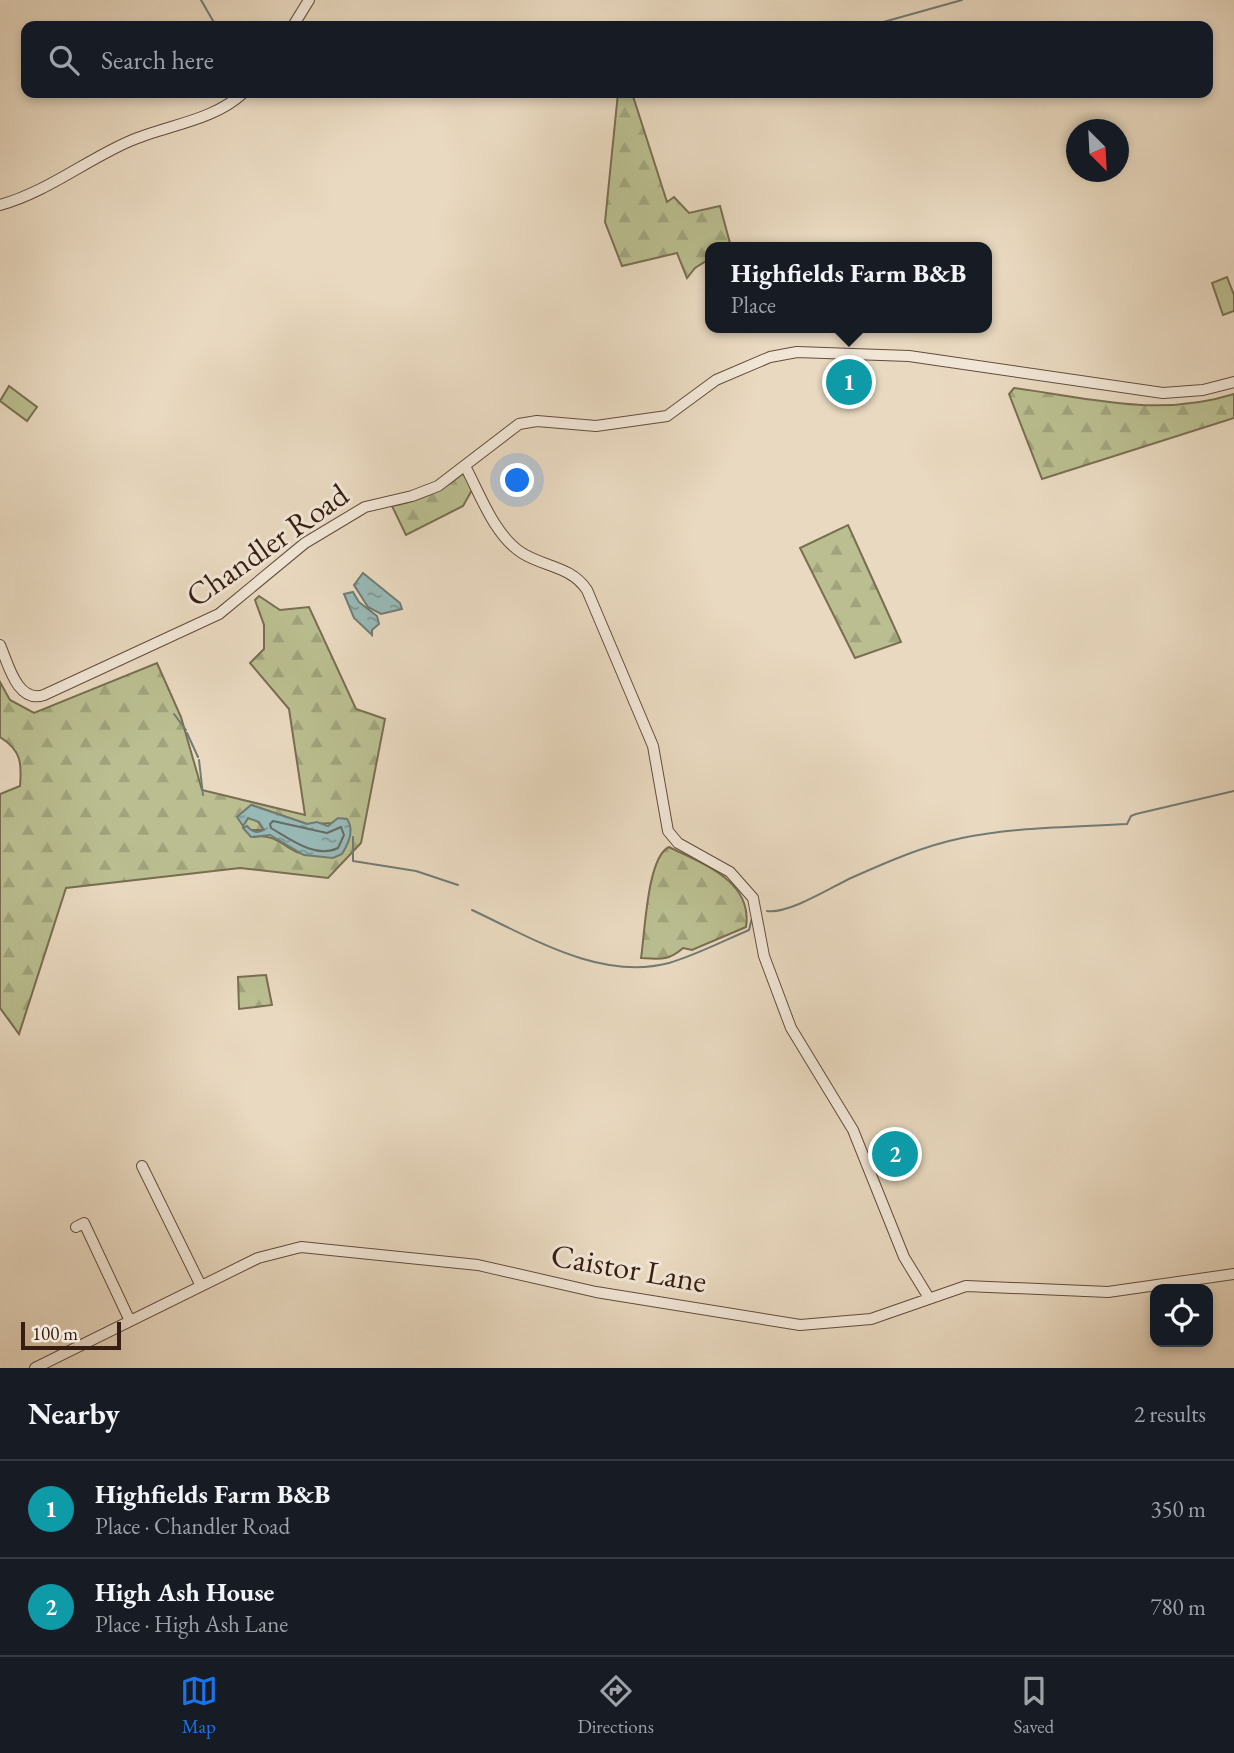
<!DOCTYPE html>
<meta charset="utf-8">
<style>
:root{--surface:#171b24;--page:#242831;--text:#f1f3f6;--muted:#9ea1a6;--line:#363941;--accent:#1a73e8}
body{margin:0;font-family:"EB Garamond",serif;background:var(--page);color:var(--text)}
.controls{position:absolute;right:21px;bottom:21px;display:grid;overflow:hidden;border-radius:14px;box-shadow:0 4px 10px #0003}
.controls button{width:63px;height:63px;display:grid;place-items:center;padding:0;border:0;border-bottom:2px solid var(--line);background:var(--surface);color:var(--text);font:35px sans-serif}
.compass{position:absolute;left:1066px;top:119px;width:63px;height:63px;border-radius:50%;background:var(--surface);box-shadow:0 4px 10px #0003;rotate:156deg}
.scale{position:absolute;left:21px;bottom:18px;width:100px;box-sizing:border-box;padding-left:7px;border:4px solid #361d11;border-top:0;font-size:19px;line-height:24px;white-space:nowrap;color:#361d11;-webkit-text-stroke:5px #f1e6d6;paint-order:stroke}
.you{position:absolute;left:518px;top:481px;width:24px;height:24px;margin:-18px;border:5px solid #fff;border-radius:50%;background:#1a73e8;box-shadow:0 0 0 10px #1a73e833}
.badge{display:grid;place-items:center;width:46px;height:46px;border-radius:50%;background:var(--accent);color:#fff;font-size:23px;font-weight:700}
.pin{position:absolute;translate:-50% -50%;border:4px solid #fff;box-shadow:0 2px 7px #0006}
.popup{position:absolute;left:705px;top:242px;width:287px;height:91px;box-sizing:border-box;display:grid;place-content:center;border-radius:14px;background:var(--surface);filter:drop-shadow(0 2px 5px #0005);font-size:23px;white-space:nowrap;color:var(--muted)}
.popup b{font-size:26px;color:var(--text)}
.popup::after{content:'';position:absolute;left:50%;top:100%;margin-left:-14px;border:14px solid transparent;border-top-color:var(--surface)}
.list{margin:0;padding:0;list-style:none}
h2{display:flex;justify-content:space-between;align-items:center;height:91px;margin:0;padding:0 28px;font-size:30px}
h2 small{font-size:23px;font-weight:400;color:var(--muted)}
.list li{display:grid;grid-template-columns:46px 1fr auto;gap:21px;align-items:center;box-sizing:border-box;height:98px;padding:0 28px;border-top:2px solid var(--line)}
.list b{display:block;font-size:26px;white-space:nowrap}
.list p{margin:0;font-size:23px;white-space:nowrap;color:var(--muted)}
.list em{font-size:23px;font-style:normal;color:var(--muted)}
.icon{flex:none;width:38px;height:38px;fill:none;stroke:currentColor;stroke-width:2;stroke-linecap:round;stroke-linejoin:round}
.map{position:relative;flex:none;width:1234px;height:1368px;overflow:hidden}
.search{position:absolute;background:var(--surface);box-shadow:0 4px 10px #0003;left:21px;right:21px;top:21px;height:77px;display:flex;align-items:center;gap:18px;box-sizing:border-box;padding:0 24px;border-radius:14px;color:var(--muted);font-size:26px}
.sheet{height:287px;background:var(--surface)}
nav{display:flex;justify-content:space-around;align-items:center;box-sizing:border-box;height:98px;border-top:2px solid var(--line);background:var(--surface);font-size:19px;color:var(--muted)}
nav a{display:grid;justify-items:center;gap:4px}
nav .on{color:var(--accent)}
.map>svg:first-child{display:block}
</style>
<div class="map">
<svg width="1234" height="1368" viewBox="0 0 1234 1368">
<defs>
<pattern id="forest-firs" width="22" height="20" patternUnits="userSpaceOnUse" patternTransform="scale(1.75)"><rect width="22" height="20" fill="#babe90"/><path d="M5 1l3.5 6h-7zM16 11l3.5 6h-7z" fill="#a0a37b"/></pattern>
<pattern id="water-ripples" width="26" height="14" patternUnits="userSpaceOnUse" patternTransform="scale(1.75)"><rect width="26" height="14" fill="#98b9b6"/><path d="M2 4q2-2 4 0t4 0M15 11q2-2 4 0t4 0" fill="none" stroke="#7d9693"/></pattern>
</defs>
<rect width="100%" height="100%" fill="#e9d9c0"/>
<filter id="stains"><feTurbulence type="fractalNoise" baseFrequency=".00286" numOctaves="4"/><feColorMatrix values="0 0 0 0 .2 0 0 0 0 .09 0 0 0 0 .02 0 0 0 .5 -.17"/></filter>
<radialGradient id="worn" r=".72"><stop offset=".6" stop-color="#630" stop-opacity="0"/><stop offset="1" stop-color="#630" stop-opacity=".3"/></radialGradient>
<path fill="url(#forest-firs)" stroke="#786e50" stroke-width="2" fill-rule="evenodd" d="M618 93H632L667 202 674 197 689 213 720 206 731 247H711V258L695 268 687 278 677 253 622 266 605 222Z
M1014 388C1090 398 1159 418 1234 394V418L1042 479 1009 394Z
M462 474 466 475 472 490 463 506 406 535 392 506C419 501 441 492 462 474Z
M848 525 901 642 855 658 800 548Z
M259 596 280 610 309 607 356 709 385 719 361 843 328 878 240 868 66 888 19 1034 0 1008V794L20 786C22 763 21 750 0 737V682L10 700 34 713 157 663 181 717 202 790 305 815 289 709 250 663 264 649V625L255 600ZM252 805 307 824 333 823 311 855C287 855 280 832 254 837L250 830H264L256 819 248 818 243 826 241 822Z
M669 847C703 864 753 881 746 927L692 950 683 948C669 961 659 959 641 958 645 933 647 857 669 847Z
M266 975 272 1005 239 1009 238 977Z"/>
<path fill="#babe90" stroke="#786e50" stroke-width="2" d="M1227 277 1234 295V311L1223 315 1212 283Z
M9 386 37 407 27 421 0 401Z"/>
<path fill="url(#water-ripples)" stroke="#717b74" stroke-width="2" d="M363 573 400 603 402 609 381 614 368 607 354 585Z
M353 592 359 602 377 616 379 624 372 630V635L354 618 344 594Z
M251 805 307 824 317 822 328 826 338 818 347 819C354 829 349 843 342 854L333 858 304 855 270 835 251 837 243 828 247 826C252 832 257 834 264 830L259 822 248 818 243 826 237 817Z"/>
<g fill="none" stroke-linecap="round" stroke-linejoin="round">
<path stroke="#676b64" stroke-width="2" d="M273 821 327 833 341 827 344 835 338 848C316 859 290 839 271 828L270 824Z"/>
<path stroke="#717b74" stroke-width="2" d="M201 0 216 26
M614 22 682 26
M599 26 609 22
M869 26 962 0
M174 714 186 730
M187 733 198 757
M199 760 203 795
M353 837V861L416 871 458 885
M472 910C532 938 601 981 669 963 696 955 723 941 749 930L752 918
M767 911C789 914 830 888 851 878 887 862 923 846 962 838 1015 827 1072 827 1127 824L1131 816 1136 814 1234 791"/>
<defs>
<path id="minor" d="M293 26 309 0
M0 205C47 192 86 160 130 141 167 125 213 121 243 93
M465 466C480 494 494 535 522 553 544 567 571 566 587 590L653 746 668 831 678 843 730 872 753 898 764 956 791 1028 853 1130 904 1257 929 1298
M0 645C8 663 17 704 44 695L219 614 305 543 365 507 412 496 438 486 519 424 537 421 596 426 667 416 716 380 770 357 797 352 909 356 1163 393 1203 390 1234 382
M142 1166 201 1286
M76 1227 84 1223 130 1321
M35 1368 258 1258 301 1247 478 1265 596 1292 800 1325 871 1319 966 1286 1108 1292 1234 1274"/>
</defs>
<use href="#minor" stroke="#634c3d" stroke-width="12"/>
<use href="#minor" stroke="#f1e6d6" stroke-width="10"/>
</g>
<g text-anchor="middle" stroke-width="6" stroke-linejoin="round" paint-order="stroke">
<g font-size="32" fill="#361d11" stroke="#f1e6d6">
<text transform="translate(267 545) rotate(-35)" y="11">Chandler Road</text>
<text transform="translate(629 1268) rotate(10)" y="11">Caistor Lane</text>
</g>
</g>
<rect width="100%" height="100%" filter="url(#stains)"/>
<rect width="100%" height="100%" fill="url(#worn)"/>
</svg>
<div class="controls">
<button><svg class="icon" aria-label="locate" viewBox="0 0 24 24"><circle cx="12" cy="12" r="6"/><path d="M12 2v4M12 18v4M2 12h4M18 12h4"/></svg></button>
</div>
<svg class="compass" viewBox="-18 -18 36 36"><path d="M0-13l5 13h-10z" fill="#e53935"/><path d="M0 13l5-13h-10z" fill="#9ea1a6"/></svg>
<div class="scale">100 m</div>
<div class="you"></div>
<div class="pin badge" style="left:849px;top:382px;background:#0f9aa8">1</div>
<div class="popup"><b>Highfields Farm B&amp;B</b>Place</div>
<div class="pin badge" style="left:895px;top:1154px;background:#0f9aa8">2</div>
<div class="search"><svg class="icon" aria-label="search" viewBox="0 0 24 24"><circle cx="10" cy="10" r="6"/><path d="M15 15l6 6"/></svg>Search here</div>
</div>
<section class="sheet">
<h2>Nearby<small>2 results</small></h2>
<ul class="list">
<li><span class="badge" style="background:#0f9aa8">1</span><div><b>Highfields Farm B&amp;B</b><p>Place · Chandler Road</p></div><em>350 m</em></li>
<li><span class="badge" style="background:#0f9aa8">2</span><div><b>High Ash House</b><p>Place · High Ash Lane</p></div><em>780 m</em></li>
</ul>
</section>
<nav>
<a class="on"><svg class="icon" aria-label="map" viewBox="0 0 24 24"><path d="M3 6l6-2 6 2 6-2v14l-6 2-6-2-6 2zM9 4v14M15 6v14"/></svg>Map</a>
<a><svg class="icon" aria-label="directions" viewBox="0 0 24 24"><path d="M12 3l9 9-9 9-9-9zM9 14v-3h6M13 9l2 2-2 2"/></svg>Directions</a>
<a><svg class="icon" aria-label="saved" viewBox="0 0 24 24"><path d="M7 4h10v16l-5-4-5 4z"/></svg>Saved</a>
</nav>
